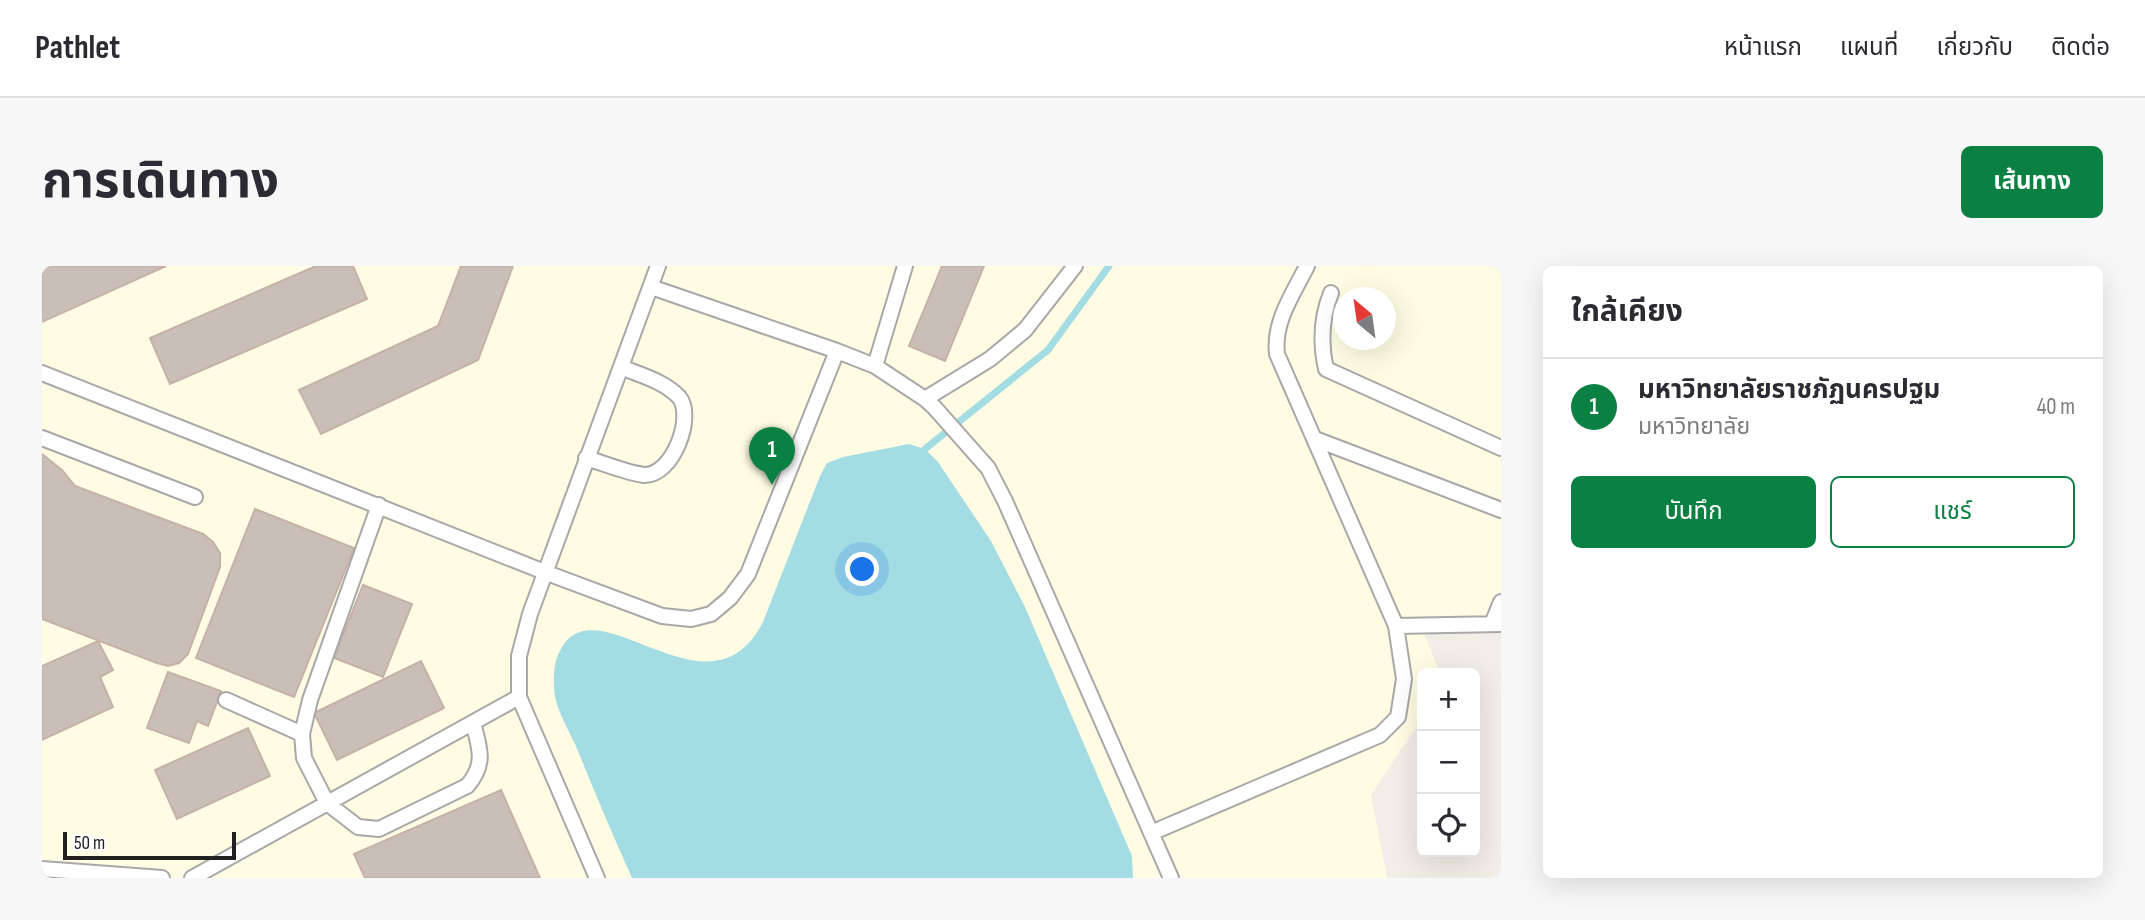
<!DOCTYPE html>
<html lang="th">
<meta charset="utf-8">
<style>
:root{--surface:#fff;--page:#f7f7f7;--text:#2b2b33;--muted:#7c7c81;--line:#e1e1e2;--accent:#0b8043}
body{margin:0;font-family:"Sofia Sans Condensed","Noto Sans Thai",sans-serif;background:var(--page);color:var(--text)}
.controls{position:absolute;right:21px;bottom:21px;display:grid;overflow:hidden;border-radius:10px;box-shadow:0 7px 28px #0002}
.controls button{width:63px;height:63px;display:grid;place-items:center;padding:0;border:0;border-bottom:2px solid var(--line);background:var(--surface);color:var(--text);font:35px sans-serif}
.compass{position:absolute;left:1291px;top:21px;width:63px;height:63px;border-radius:50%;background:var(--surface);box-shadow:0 7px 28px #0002;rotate:331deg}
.scale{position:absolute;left:21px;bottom:18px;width:173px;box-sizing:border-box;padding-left:7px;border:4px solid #212121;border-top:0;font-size:19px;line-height:24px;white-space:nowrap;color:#212121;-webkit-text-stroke:5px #fff;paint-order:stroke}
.you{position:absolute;left:821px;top:304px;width:24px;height:24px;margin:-18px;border:5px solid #fff;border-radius:50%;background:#1a73e8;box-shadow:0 0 0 10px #1a73e833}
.badge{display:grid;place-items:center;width:46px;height:46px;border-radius:50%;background:var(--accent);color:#fff;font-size:23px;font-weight:700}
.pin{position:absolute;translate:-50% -58px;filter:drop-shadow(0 2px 4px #0008)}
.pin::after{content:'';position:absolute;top:37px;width:24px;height:21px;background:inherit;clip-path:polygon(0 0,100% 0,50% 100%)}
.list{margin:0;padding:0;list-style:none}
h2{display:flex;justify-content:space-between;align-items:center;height:91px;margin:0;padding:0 28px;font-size:30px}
h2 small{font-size:23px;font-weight:400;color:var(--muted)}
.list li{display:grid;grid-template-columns:46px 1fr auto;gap:21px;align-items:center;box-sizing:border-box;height:98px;padding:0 28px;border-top:2px solid var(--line)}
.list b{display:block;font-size:26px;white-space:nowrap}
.list p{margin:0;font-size:23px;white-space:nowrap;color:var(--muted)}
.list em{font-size:23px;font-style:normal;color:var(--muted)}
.actions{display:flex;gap:14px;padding:21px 28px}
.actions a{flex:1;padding:16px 0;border:2px solid var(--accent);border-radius:10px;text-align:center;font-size:24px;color:var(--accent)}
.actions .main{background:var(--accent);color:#fff}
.icon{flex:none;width:38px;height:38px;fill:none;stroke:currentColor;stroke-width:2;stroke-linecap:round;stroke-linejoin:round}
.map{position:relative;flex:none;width:1459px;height:612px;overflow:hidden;border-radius:10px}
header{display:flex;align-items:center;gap:42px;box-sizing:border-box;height:98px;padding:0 35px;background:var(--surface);border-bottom:2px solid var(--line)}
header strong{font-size:33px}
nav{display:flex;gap:38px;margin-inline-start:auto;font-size:24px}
.intro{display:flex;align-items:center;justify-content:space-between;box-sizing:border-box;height:168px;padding:0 42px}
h1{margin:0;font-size:49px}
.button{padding:18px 32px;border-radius:10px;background:var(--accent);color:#fff;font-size:24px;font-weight:700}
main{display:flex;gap:42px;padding:0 42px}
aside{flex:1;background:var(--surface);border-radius:10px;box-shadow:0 7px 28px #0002}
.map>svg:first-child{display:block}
</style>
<header>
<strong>Pathlet</strong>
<nav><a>หน้าแรก</a><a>แผนที่</a><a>เกี่ยวกับ</a><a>ติดต่อ</a></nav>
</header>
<div class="intro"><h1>การเดินทาง</h1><a class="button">เส้นทาง</a></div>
<main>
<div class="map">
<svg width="1459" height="612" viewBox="0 0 1459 612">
<rect width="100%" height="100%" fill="#f2ede7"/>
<path fill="#fffce3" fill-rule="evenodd" d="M0 0H1459V364L1381 365 1398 407H1380V452L1329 529 1345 612H0ZM1302 32H1344V74H1302Z"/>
<path fill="#a3dce3" d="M867 178 883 183 896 196 949 275 983 341 1090 590 1091 612H590C571 570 553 527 536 485 529 468 517 449 513 431 511 418 511 401 516 389 550 307 666 464 721 356L778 210 785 197 801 191Z"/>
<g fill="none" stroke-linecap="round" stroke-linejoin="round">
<path stroke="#a3dce3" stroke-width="7" d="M883 183 1006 84 1067 0"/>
</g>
<path fill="#cabeb9" stroke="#c5b1a7" stroke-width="2" d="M4 0H124L0 56V2Z
M274 0H311L325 33 128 118 108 72Z
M419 0H471L436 94 279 168 257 124 396 60Z
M900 0H942L903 95 867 80Z
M0 188 20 204 33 220 161 268 171 276 178 287V301L146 388 137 397 126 400 115 397 0 353Z
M213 243 312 282 252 431 154 392Z
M321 319 370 338 341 411 292 392Z
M56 375 71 404 58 411 71 441 0 474V400Z
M379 395 402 442 295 494 272 447Z
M126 406 179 425 166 460 155 455 147 477 105 462Z
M206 462 228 510 135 553 113 504Z
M459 524 498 612H323L312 588Z"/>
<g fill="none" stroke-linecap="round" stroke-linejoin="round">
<defs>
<path id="service" d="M609 21 795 85 833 100 883 133 892 141 946 202 963 235 1129 612
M1289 27C1279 52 1278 76 1284 103L1459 182
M833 100 863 0
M0 107 505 307 620 350 649 353 669 348 688 332 706 308 795 85
M883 133 948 93 983 64 1033 0
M0 172 153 231
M1273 173 1459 244
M544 192C561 197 585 207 602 209 631 210 653 150 637 131 622 115 598 109 579 101
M337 239 268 434 260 468 262 492 285 537 316 561 337 563 425 520C444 499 438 482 431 457
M1450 358 1459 336
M1354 360 1459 358
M184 434 260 468
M1109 567 1338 469 1356 451 1362 413 1354 360 1235 88C1231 56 1251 28 1265 0
M0 603 120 612
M150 612 477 431
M555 612 477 431V390L488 348 616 0"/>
</defs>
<use href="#service" stroke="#a8a8a8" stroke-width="18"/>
<use href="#service" stroke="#fff" stroke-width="14"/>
</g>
</svg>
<div class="controls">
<button>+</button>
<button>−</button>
<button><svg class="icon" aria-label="locate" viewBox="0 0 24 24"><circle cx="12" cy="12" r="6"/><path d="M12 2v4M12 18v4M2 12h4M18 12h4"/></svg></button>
</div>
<svg class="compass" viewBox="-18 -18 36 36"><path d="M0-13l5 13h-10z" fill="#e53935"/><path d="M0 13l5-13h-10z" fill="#7c7c81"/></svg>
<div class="scale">50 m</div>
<div class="you"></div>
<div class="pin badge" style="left:730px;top:219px">1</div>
</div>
<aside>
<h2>ใกล้เคียง<small></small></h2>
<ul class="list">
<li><span class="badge">1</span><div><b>มหาวิทยาลัยราชภัฏนครปฐม</b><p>มหาวิทยาลัย</p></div><em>40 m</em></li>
</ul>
<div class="actions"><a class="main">บันทึก</a><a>แชร์</a></div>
</aside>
</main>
